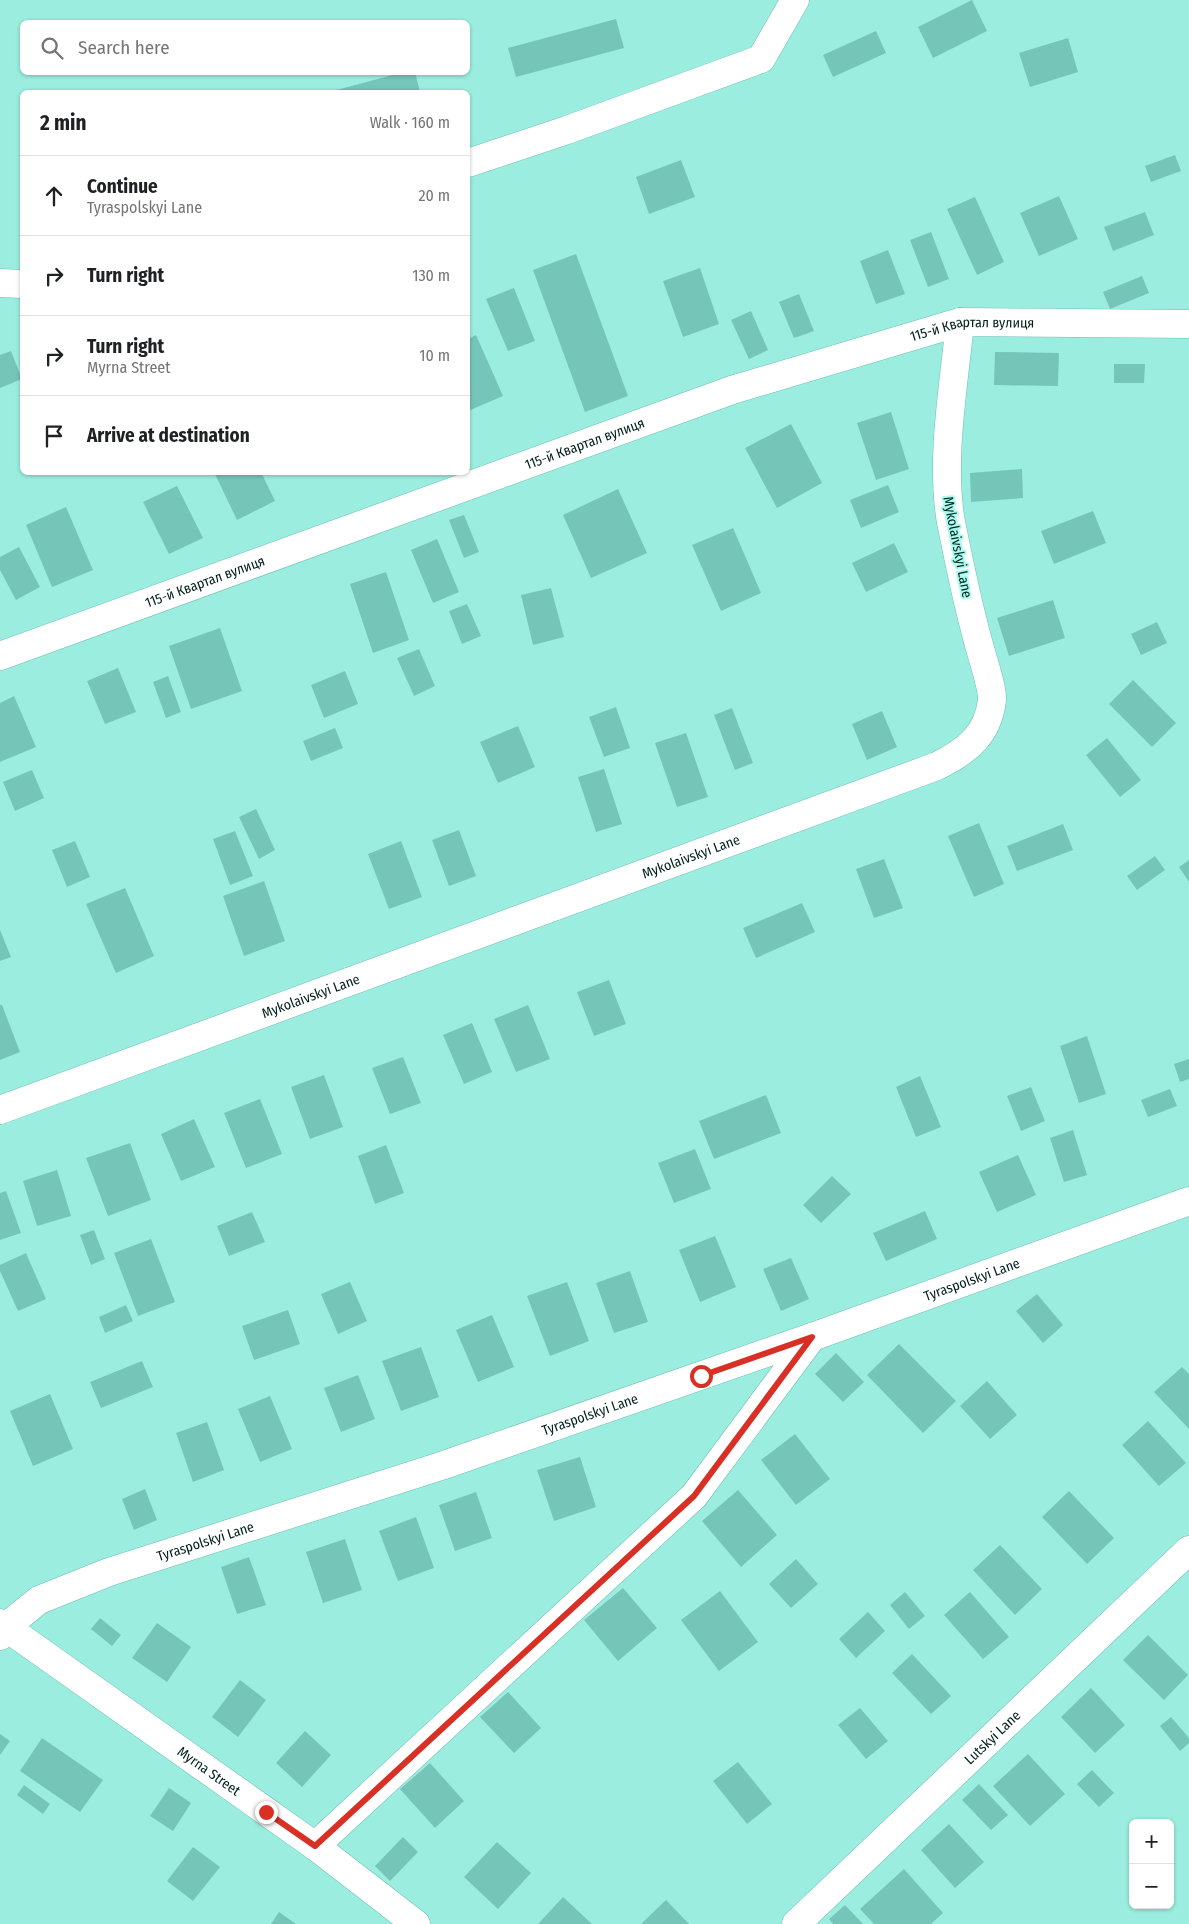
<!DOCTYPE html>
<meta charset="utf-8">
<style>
:root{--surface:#fff;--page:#f2f2f2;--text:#202124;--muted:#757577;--line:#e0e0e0}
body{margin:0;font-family:"Fira Sans Condensed",sans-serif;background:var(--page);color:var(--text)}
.controls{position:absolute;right:15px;bottom:15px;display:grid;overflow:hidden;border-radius:8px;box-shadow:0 1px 4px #0004}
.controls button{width:45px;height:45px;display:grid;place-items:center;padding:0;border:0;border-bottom:1px solid var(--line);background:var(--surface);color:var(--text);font:25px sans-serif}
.stop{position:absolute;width:15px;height:15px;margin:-11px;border:4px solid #d93025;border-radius:50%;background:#fff}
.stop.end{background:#d93025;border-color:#fff;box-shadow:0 1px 5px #0008}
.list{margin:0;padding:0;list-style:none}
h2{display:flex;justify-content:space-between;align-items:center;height:65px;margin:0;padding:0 20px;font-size:21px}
h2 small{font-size:16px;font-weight:400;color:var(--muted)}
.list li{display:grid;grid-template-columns:32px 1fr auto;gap:15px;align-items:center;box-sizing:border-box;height:80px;padding:0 20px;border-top:1px solid var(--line)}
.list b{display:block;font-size:19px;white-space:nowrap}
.list p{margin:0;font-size:16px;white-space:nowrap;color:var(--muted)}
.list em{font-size:16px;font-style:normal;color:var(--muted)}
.icon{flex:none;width:28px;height:28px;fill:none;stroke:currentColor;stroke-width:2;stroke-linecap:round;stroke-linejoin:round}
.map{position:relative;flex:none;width:1189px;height:1924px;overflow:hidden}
.search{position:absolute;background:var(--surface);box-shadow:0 1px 4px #0004;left:20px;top:20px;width:450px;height:55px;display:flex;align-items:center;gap:12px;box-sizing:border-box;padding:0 18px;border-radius:8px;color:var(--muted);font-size:19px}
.panel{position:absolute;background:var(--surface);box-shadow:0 1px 4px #0004;left:20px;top:90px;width:450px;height:385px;border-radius:8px}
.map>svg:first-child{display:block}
</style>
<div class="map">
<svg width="1189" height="1924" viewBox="0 0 1189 1924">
<rect width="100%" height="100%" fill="#9beedf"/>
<path fill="#75c6b9" d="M972 0 987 31 933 58 918 27Z
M616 19 624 48 516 77 508 48Z
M876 31 886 53 833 77 823 55Z
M1068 38 1078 72 1030 87 1019 53Z
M404 72H415L420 92H329Z
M1175 155 1181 171 1151 182 1145 166Z
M681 160 695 197 649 214 636 177Z
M1059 196 1078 239 1039 256 1020 213Z
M975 197 1004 262 977 275 947 209Z
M1145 212 1154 235 1113 251 1104 227Z
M931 232 949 279 928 287 910 240Z
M888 250 905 294 876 304 860 261Z
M576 254 628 396 585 412 533 270Z
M700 268 719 324 683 337 663 281Z
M1142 276 1149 293 1110 309 1103 292Z
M514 288 535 341 508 351 486 299Z
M799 294 814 331 794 338 779 302Z
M751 311 768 350 749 359 731 320Z
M476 335 503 396 468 411V339Z
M11 351 22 379 0 388V355Z
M995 352 1059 353 1058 386 994 385Z
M1114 364H1145L1144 383H1114Z
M891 412 909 469 876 480 857 423Z
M791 424 822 483 777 508 745 448Z
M1022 469 1023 498 971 502 970 473Z
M214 472H261L275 501 237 520Z
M888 485 899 512 861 528 850 500Z
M177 486 203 538 169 554 143 502Z
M618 489 647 553 591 578 563 515Z
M66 507 93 570 52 587 26 525Z
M1093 511 1106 543 1054 564 1041 531Z
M464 515 479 552 464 558 449 520Z
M733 528 761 593 721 611 692 545Z
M437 539 459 592 433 603 411 550Z
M894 543 908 572 866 592 852 563Z
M19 547 40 587 16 600 0 570V557Z
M386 572 409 640 373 653 350 584Z
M551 588 564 637 533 645 521 595Z
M1053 600 1065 638 1009 656 997 618Z
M467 604 481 636 462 644 449 611Z
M1157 622 1167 643 1141 655 1131 634Z
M220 628 242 691 191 709 169 646Z
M419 649 435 686 414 696 397 658Z
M118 668 136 712 105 724 87 681Z
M345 671 358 704 324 718 311 685Z
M168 676 181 712 166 718 153 682Z
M1133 680 1176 723 1152 747 1109 704Z
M14 696 36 747 0 762V703Z
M616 707 630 748 604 757 589 717Z
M732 708 753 763 735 770 714 715Z
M882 711 897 747 867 760 852 724Z
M518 726 535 767 498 783 480 742Z
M335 728 343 748 311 761 303 741Z
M686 733 708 797 677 807 655 743Z
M1107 738 1141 780 1120 797 1086 755Z
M604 769 622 824 596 832 578 777Z
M32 770 44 798 15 811 3 782Z
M256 809 275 850 259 859 239 817Z
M979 823 1004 884 974 897 948 836Z
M1063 824 1073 850 1017 871 1007 846Z
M459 830 476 876 449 886 432 840Z
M235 831 253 876 230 885 213 839Z
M75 841 90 877 67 887 52 850Z
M401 841 422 897 389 909 368 854Z
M1155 856 1165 870 1137 890 1127 876Z
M884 859 903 908 874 918 856 869Z
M1189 860V882L1179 867Z
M264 881 285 941 244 956 223 896Z
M125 888 154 956 116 973 86 904Z
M802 903 815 932 756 958 743 928Z
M0 930 11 957 0 961Z
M609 980 626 1024 594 1036 577 992Z
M0 1005H2L20 1052 0 1060Z
M528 1005 550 1059 516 1072 494 1019Z
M472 1023 492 1072 464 1084 443 1035Z
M1087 1036 1106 1094 1079 1103 1060 1046Z
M403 1057 421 1103 390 1114 372 1068Z
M1189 1059V1079L1180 1082 1174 1064Z
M324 1075 343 1127 310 1139 291 1087Z
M920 1076 941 1127 916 1137 896 1087Z
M1031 1087 1045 1121 1021 1131 1007 1096Z
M1170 1089 1177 1106 1148 1117 1141 1100Z
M766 1095 781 1133 714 1159 699 1121Z
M260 1099 282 1154 246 1168 224 1113Z
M194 1119 215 1167 181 1181 161 1134Z
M1073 1130 1087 1175 1064 1182 1050 1138Z
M130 1143 151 1200 108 1216 86 1158Z
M386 1145 404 1193 375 1204 358 1156Z
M695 1149 711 1189 674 1203 658 1163Z
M1018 1155 1036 1195 997 1212 979 1172Z
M57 1170 71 1216 37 1226 23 1181Z
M832 1176 851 1194 821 1223 803 1205Z
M6 1191 21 1233 0 1240V1193Z
M925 1211 937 1239 886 1261 873 1233Z
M252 1212 265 1242 229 1256 217 1226Z
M94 1230 105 1259 91 1265 80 1235Z
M715 1236 736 1287 700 1302 679 1250Z
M151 1239 175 1302 138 1316 114 1253Z
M26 1253 46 1299 18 1311 0 1271V1265Z
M791 1258 809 1299 781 1311 763 1269Z
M630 1271 648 1322 614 1333 596 1283Z
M350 1282 367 1321 338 1334 321 1294Z
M567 1282 589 1341 550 1356 527 1296Z
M1037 1294 1063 1325 1043 1343 1016 1311Z
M126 1305 133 1321 105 1333 99 1317Z
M288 1310 300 1344 254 1360 242 1326Z
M492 1315 514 1367 478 1382 456 1330Z
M899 1344 956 1401 923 1433 867 1375Z
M421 1347 439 1397 401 1411 382 1361Z
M836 1353 864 1382 843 1402 815 1374Z
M142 1361 153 1387 101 1408 90 1382Z
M1182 1367 1189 1374V1429L1154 1392Z
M358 1375 375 1419 341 1432 324 1388Z
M987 1381 1017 1415 990 1439 960 1406Z
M50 1394 73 1449 33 1466 10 1411Z
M270 1396 292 1449 260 1462 238 1409Z
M1148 1421 1186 1463 1159 1486 1122 1445Z
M207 1422 224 1470 193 1482 176 1433Z
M795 1434 830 1479 796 1505 761 1460Z
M580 1457 596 1507 554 1521 537 1470Z
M145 1489 157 1520 134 1530 122 1499Z
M738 1490 777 1535 741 1567 702 1521Z
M1069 1491 1114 1538 1087 1564 1042 1517Z
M476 1492 492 1538 455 1551 439 1505Z
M416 1517 434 1568 398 1581 379 1531Z
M345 1539 362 1590 323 1603 306 1552Z
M1000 1545 1042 1589 1015 1615 973 1570Z
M249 1557 266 1605 237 1614 221 1567Z
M796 1559 818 1584 791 1608 769 1584Z
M623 1588 657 1628 618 1661 584 1620Z
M720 1591 758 1642 719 1671 681 1620Z
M905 1592 925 1616 909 1629 890 1605Z
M970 1592 1009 1637 983 1659 944 1615Z
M868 1612 885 1631 856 1658 839 1639Z
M100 1618 121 1635 112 1646 91 1629Z
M157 1623 191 1647 167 1682 132 1658Z
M1148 1635 1188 1675 1164 1700 1123 1660Z
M912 1654 951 1696 931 1714 892 1673Z
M240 1680 266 1700 238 1737 212 1717Z
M1091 1688 1125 1725 1095 1753 1061 1717Z
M508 1692 541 1728 514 1753 480 1717Z
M860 1708 888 1741 866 1759 838 1725Z
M1171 1717 1189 1738V1743L1180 1751 1160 1726Z
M305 1731 331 1755 302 1787 276 1763Z
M0 1734 10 1741 0 1755Z
M42 1738 103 1780 80 1812 20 1771Z
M1028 1754 1065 1794 1030 1826 993 1786Z
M738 1762 772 1804 747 1824 713 1781Z
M430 1763 464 1801 435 1828 400 1789Z
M1092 1770 1114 1793 1099 1807 1077 1784Z
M979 1784 1008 1815 991 1830 962 1800Z
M24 1785 50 1804 43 1814 17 1795Z
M169 1788 191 1803 173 1831 150 1816Z
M949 1824 984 1862 955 1888 921 1850Z
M403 1837 418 1852 390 1881 375 1866Z
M497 1842 531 1873 498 1909 464 1877Z
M193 1847 220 1867 193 1901 167 1881Z
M904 1869 943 1913 931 1924H874L860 1909Z
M563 1897 592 1924H538Z
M666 1900 689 1924H641Z
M845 1905 863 1924H833L829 1919Z
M279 1912 296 1924H271Z"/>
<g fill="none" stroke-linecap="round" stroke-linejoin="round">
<defs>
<g id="street">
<path d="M468 163 567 130 761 59 795 0"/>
<path d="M0 283 22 284"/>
<path id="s1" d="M0 656 732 390 960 322 1189 324"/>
<path id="s2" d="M0 1110 937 766C967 751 988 735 992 700 993 688 981 654 978 641 967 602 959 562 951 522 940 460 954 385 960 322"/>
<path id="s3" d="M0 1623 315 1846 416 1924"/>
<path id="s4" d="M0 1636 6 1627 39 1600 109 1572 441 1466 812 1337 1189 1201"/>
<path d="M315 1846 694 1496 812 1337"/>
<path id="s5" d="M796 1924 1189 1550"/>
</g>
</defs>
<use href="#street" stroke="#6cbeb0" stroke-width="29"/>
<use href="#street" stroke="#fff" stroke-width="28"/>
</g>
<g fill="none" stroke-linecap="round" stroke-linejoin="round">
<path stroke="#d93025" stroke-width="6" d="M266 1812 315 1846 694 1496 812 1337 701 1376"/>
</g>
<g text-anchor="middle" stroke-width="4" stroke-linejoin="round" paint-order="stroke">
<g font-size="14" fill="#001f1a" stroke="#a8fbed">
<text dy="5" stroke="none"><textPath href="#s1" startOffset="1028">115-й Квартал вулиця</textPath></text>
<text dy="5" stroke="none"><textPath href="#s1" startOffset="622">115-й Квартал вулиця</textPath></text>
<text transform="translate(958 547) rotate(79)" y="5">Mykolaivskyi Lane</text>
<text dy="5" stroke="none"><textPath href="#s1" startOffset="218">115-й Квартал вулиця</textPath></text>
<text dy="5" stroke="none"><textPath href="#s2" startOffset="736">Mykolaivskyi Lane</textPath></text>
<text dy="5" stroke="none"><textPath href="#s2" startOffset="331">Mykolaivskyi Lane</textPath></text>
<text dy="5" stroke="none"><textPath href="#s4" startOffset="1040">Tyraspolskyi Lane</textPath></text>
<text dy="5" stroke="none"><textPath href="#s4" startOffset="635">Tyraspolskyi Lane</textPath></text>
<text dy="5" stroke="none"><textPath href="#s4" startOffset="230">Tyraspolskyi Lane</textPath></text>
<text dy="5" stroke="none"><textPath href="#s5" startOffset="271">Lutskyi Lane</textPath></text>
<text dy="5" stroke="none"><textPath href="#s3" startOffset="256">Myrna Street</textPath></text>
</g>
</g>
</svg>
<div class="controls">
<button>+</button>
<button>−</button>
</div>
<div class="stop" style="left:701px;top:1376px"></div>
<div class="stop end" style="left:266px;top:1812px"></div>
<div class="search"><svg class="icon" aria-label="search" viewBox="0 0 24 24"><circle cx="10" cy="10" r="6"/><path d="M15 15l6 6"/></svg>Search here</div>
<section class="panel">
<h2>2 min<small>Walk · 160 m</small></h2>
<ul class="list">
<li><svg class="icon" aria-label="ahead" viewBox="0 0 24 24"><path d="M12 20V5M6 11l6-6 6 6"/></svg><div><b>Continue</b><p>Tyraspolskyi Lane</p></div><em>20 m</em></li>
<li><svg class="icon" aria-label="right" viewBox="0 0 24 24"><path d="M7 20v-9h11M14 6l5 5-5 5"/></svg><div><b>Turn right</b></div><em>130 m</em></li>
<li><svg class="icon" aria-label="right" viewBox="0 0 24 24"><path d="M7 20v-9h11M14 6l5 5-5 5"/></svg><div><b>Turn right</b><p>Myrna Street</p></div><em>10 m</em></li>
<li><svg class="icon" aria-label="arrive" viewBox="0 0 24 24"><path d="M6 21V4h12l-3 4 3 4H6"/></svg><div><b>Arrive at destination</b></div></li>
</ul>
</section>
</div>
